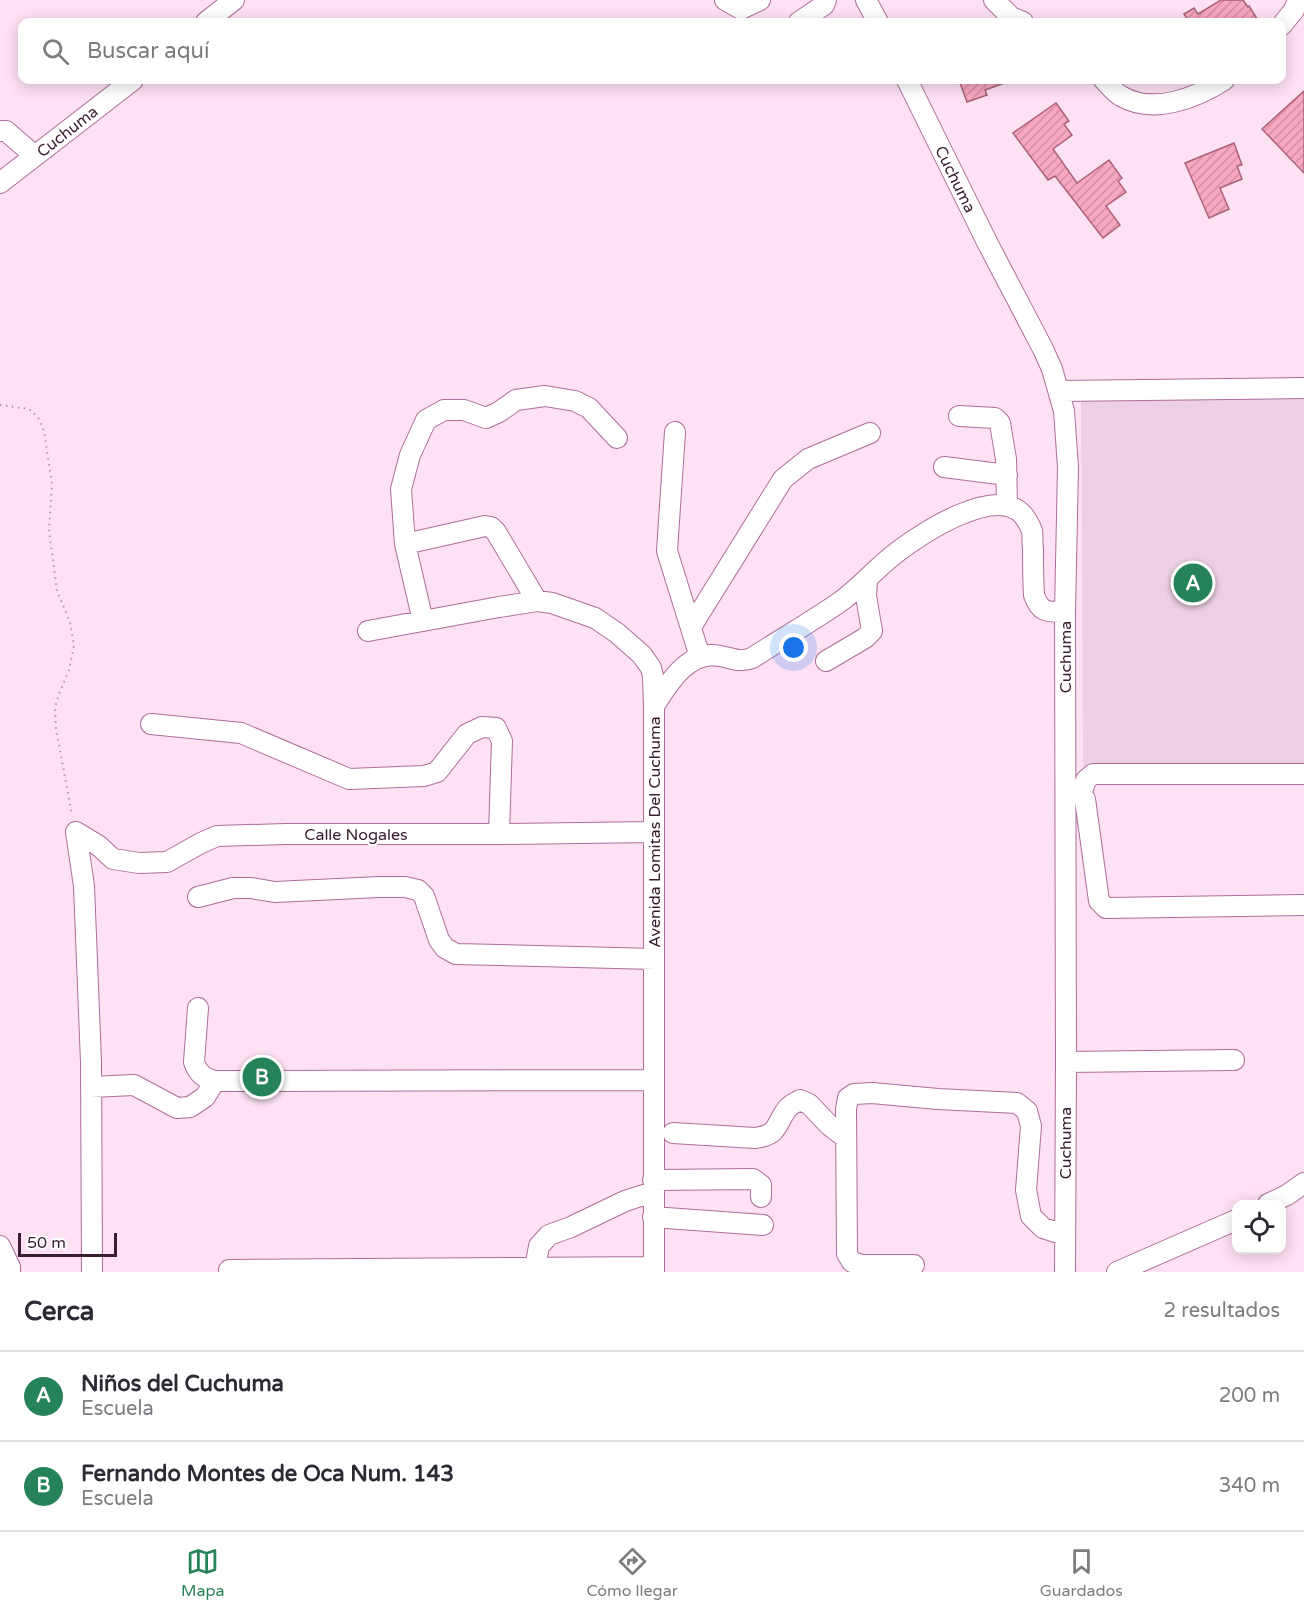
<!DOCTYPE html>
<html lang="es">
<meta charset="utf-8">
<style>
:root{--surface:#fff;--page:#f2f2f3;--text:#2b2b33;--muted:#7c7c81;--line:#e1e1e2;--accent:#268359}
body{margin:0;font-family:"Varela Round",sans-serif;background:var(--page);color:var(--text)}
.controls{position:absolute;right:18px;bottom:18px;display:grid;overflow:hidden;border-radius:12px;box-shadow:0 3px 15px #0003}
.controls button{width:54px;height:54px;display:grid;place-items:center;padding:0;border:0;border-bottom:2px solid var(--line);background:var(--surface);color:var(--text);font:30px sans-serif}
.scale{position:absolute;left:18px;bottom:15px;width:99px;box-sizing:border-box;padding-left:6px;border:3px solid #381e30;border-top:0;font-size:16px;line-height:21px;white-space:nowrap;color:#381e30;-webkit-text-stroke:4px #fff;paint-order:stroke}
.you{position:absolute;left:794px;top:648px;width:21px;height:21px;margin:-15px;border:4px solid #fff;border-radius:50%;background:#1a73e8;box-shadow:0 0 0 9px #1a73e833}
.badge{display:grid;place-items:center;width:39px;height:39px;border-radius:50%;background:var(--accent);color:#fff;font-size:20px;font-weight:700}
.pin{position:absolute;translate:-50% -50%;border:3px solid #fff;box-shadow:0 2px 6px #0006}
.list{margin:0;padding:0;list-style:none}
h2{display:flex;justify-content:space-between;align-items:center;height:78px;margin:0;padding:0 24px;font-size:26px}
h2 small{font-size:20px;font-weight:400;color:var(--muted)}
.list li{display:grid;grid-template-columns:39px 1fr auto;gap:18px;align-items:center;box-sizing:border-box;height:90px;padding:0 24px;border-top:2px solid var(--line)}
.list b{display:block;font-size:22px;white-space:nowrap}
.list p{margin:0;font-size:20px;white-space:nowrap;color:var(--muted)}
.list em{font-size:20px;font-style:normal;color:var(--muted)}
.icon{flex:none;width:33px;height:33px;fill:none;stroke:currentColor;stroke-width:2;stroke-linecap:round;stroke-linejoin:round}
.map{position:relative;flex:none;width:1304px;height:1272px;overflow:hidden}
.search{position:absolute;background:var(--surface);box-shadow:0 3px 15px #0003;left:18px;right:18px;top:18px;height:66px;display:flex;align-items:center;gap:15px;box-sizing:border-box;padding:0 21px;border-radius:12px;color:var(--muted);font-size:22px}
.sheet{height:258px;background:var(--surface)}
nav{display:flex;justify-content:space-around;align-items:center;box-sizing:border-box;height:84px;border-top:2px solid var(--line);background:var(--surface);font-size:16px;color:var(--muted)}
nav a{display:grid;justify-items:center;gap:3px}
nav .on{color:var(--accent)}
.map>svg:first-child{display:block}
</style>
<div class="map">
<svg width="1304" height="1272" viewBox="0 0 1304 1272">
<defs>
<pattern id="building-hatch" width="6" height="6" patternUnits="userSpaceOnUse" patternTransform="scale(1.5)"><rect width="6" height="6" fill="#f8a7c0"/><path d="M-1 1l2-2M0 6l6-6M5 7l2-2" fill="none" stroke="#d58fa5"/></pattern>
</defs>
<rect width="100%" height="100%" fill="#fee1f3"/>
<path fill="#eed0e4" d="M1304 398V765L1083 766 1081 401Z"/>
<path fill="url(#building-hatch)" stroke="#ab6179" stroke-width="1.5" d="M1221 0H1243L1248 7 1249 6 1259 22H1184L1188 20 1184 14 1194 8 1198 14Z
M959 80H1010V81L985 90 987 95 967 102Z
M1304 91V173L1262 129Z
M1056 103 1069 121 1064 124 1072 135 1053 149 1077 183 1109 160 1122 178 1118 181 1126 192 1106 206 1120 225 1103 238 1055 176 1048 180 1013 133Z
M1234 143 1242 165 1237 166 1242 179 1220 188 1229 209 1209 218 1185 163Z"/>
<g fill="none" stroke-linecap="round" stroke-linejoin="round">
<defs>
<path id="minor" d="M725 0 741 9 760 0
M866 0 878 22
M994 0 1011 17 1023 22
M206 22 234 0
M799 22 824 5 826 0
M1282 25 1294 10 1298 0
M907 80 987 242 1043 349 1052 369 1064 411 1068 467 1065 612 1066 1062 1065 1272
M1104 80C1109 85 1115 93 1121 96 1153 115 1196 98 1224 80
M0 131H6L35 156
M0 183 133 80
M1059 391 1304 388
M959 416 995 418 1000 423 1006 459 1007 505
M675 432 667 551 700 657
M944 467 1007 475
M405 544 401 489 410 455 426 420 444 410H464L486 418 499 412 516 400 545 396 575 401 589 408 617 438
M423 621 405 544 485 526 491 527 496 532 537 601
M691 627 783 479 808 459 870 433
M368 631 499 607 537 601 552 603 595 618 617 633 642 655 651 668 653 676 654 706V1272
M826 661 865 638 872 631 866 596 867 579
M654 706C668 684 689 649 720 656 732 658 740 663 752 658 780 640 809 623 837 604 859 589 875 569 896 553 920 534 996 484 1023 515 1026 519 1030 525 1032 531 1033 536 1032 543 1033 549 1033 564 1033 579 1034 595 1040 613 1048 612 1065 612
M151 724 241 733 349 779 424 776 437 772 467 734 482 727 496 728 502 741 499 834
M1066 789 1078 792 1085 799 1099 901 1106 908 1304 905
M1081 794 1086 780 1093 774H1304
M76 832 99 846 113 859 139 863 167 862 201 843 217 836 286 834H499L653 832
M76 832 84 886 91 1062 92 1272
M198 897 233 888H251L275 892 379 887H405L418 890 424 896 439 940 445 948 456 954 654 959
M198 1008 194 1062C198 1073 203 1078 215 1081L653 1080
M1066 1062 1234 1060
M91 1087 134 1085 177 1108 190 1107 205 1097 215 1081
M673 1133 755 1138C779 1135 775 1125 787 1109 790 1105 795 1103 800 1100L809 1104 829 1125 846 1138
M653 1180 753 1179 761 1185V1197
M1268 1204 1287 1195 1304 1183
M653 1217 763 1225
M0 1246 10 1267V1272
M914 1265H862L852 1262 847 1254 846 1109 848 1098 854 1094 872 1093 938 1099 1017 1103 1027 1111 1031 1126 1026 1190 1031 1216 1043 1228 1065 1235
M535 1268 539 1246 549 1235 571 1227 625 1201 653 1192
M229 1270 654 1267
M1117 1272 1236 1220"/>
</defs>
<use href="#minor" stroke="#ae6d99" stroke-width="22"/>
<path stroke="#b296a8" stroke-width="2" stroke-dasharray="1.5 4.5" stroke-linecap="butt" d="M0 405 29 409 38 417 44 431 52 484 49 530 57 591 70 622 74 646 69 670 59 694 55 708 56 729 72 815"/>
<use href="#minor" stroke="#fff" stroke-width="20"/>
</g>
<g text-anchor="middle" stroke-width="4.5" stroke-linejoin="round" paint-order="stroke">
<g font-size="16" fill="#381e30" stroke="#fff">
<text transform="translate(67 131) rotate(-38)" y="6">Cuchuma</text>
<text transform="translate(956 179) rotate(64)" y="6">Cuchuma</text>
<text transform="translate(1065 657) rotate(-90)" y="6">Cuchuma</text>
<text transform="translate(654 832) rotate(-90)" y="6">Avenida Lomitas Del Cuchuma</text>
<text x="356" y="840">Calle Nogales</text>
<text transform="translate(1065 1143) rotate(-90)" y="6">Cuchuma</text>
</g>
</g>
</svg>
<div class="controls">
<button><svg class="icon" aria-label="locate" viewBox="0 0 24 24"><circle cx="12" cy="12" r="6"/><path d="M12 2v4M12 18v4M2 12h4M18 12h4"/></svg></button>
</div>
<div class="scale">50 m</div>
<div class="you"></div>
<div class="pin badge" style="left:1193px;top:583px">A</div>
<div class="pin badge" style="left:262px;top:1077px">B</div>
<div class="search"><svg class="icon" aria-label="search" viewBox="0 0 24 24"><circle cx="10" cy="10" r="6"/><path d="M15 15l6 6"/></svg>Buscar aquí</div>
</div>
<section class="sheet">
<h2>Cerca<small>2 resultados</small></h2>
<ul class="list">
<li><span class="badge">A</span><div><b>Niños del Cuchuma</b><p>Escuela</p></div><em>200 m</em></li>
<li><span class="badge">B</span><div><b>Fernando Montes de Oca Num. 143</b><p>Escuela</p></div><em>340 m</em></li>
</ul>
</section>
<nav>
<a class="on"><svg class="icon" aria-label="map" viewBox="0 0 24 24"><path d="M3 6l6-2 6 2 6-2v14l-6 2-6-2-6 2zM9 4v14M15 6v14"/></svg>Mapa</a>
<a><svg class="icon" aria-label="directions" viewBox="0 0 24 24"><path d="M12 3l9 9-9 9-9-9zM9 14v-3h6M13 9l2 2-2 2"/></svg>Cómo llegar</a>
<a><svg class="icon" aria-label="saved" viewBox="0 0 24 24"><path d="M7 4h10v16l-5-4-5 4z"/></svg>Guardados</a>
</nav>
